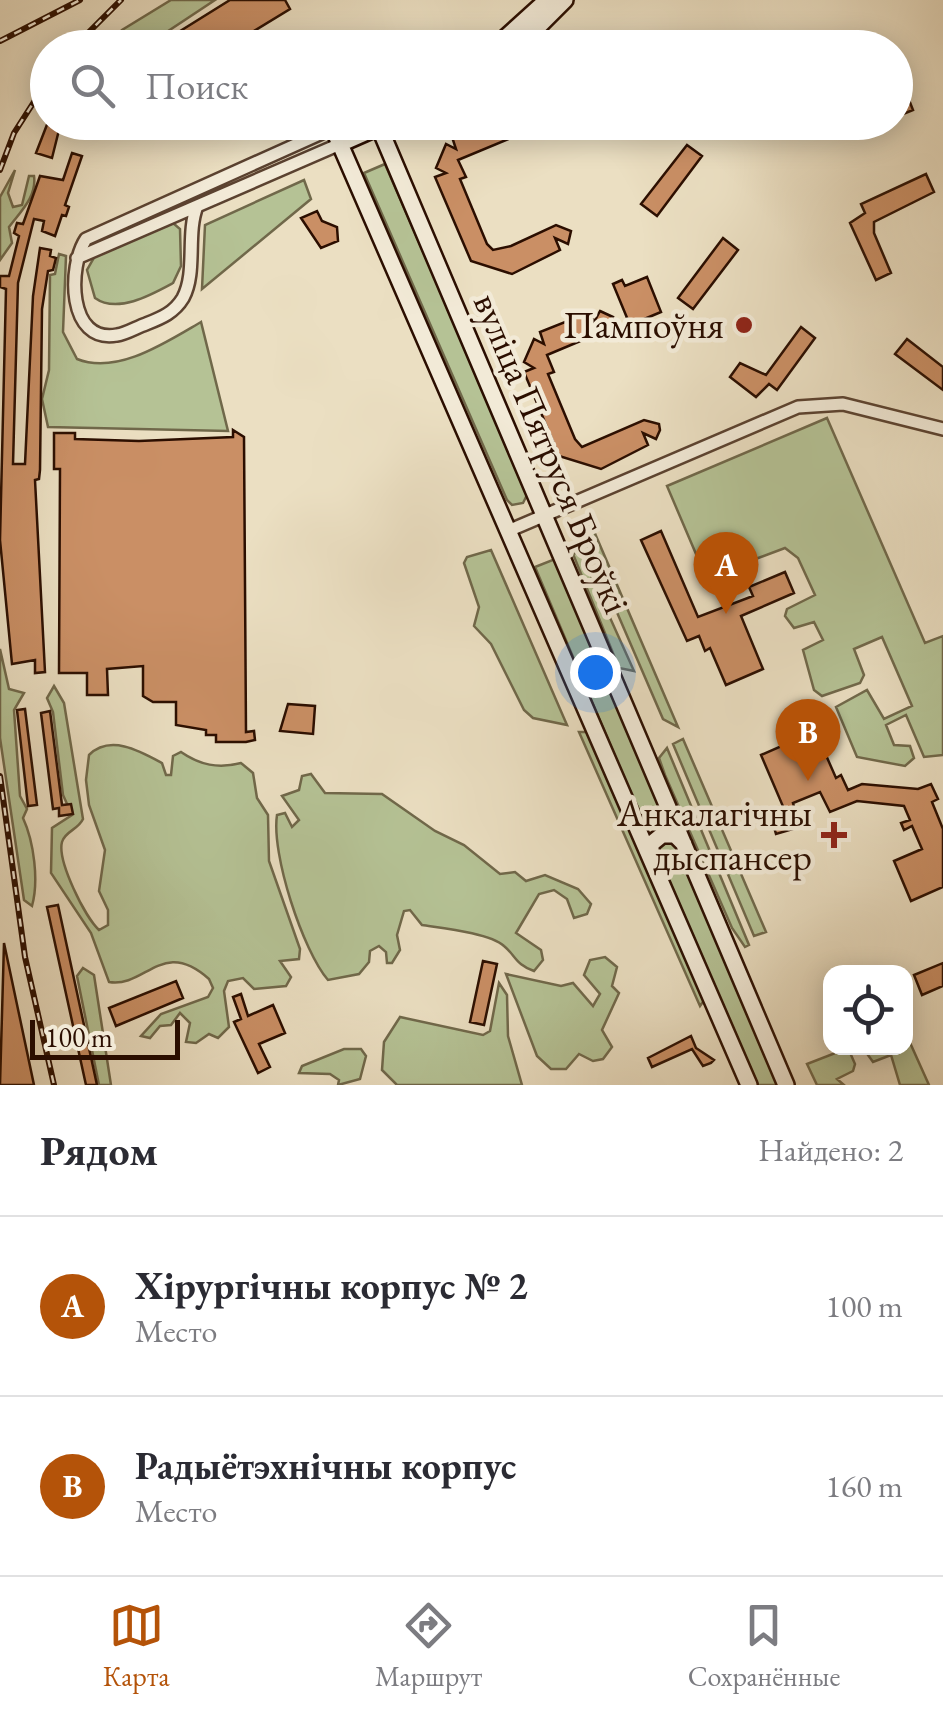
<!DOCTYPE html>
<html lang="ru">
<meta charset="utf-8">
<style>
:root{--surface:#fff;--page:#f2f2f3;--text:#2b2b33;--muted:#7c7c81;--line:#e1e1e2;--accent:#b45309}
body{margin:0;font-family:"EB Garamond",serif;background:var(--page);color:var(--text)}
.controls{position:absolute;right:30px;bottom:30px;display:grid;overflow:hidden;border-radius:20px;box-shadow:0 5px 25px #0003}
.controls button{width:90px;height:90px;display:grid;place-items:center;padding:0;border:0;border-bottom:2px solid var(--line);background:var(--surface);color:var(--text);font:50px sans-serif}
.scale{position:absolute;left:30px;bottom:25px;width:150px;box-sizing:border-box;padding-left:10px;border:5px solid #2b0e00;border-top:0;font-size:28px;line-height:35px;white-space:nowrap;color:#2b0e00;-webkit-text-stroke:8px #f2ead7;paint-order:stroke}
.you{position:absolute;left:595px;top:672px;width:35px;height:35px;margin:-25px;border:8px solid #fff;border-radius:50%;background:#1a73e8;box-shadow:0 0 0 15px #1a73e833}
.badge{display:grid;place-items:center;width:65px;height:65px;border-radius:50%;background:var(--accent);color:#fff;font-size:32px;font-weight:700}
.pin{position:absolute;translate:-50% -82px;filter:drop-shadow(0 2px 5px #0008)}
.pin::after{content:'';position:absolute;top:52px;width:35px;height:30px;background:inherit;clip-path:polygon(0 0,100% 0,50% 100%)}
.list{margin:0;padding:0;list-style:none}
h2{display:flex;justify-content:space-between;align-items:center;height:130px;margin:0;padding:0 40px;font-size:42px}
h2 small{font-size:32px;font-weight:400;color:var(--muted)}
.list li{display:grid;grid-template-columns:65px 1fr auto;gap:30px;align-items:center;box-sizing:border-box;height:180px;padding:0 40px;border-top:2px solid var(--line)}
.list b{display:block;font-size:38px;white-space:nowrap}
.list p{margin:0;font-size:32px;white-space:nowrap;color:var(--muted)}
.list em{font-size:32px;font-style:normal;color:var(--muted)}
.icon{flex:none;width:55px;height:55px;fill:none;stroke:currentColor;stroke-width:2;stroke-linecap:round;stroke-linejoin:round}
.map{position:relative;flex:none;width:943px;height:1085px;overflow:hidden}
.search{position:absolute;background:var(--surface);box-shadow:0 5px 25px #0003;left:30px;right:30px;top:30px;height:110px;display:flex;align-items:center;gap:25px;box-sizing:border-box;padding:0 35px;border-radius:55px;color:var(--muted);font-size:38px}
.sheet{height:490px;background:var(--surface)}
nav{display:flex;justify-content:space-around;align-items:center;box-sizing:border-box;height:140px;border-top:2px solid var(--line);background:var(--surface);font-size:28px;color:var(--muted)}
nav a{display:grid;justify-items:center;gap:5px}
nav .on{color:var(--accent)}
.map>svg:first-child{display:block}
</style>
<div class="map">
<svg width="943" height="1085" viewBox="0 0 943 1085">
<rect width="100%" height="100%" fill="#ebdfc2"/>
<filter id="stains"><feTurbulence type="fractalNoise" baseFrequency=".002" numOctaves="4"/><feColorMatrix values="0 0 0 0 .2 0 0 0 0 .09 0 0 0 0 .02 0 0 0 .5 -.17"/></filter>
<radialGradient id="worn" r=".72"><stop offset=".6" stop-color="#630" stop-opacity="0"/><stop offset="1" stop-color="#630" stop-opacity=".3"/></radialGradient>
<path fill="#b5c295" stroke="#70684a" stroke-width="2.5" d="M171 0H215L144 47H104L122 30Z
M385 164 528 493 523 503 512 505 507 500 364 173Z
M15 170 8 193 13 207 22 205 29 176H34C37 197 20 212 9 227L12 243 0 260V197Z
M304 180 311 199 202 289 205 225Z
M173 223 180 229 181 266 173 283C151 295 117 314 95 298L87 270 95 256Z
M59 254 66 256 63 332 77 359C117 375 165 343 201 322L228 431 48 427 42 399 49 370 50 275 55 274Z
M827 418 925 643 943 636V755L924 757 906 715 886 725 894 745 910 746 914 758 905 766 857 757 836 707 867 690 884 719 912 706 882 637 854 649 864 675 860 683 822 696 814 690 803 650 823 640 814 622 794 628 785 616 787 609 815 595 798 558 785 548 742 564 729 545 710 554 718 573 705 575 667 486Z
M587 518 590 522 678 727 663 719 578 522Z
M491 550 567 725 533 718 524 710 491 644 474 626 479 607 464 563 467 557Z
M580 551 634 671 619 668 573 554Z
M555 559 664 811 657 824 642 820 535 567Z
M0 649 9 689 24 693 14 710 20 796 27 809 23 818C34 842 39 881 32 906L24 900 0 738Z
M54 686 64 703 83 819C78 830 65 831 62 842 57 861 85 917 99 930L108 925V910L99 891 105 850 89 805 86 780 89 755C110 734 140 751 162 763L166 775H171L173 756 181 752C200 765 218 769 241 763L253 773 257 798 268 815 269 861 300 949 299 959 280 961 291 977 286 986 254 989 243 978 228 981 224 991 229 1027 218 1038 209 1034 196 1043 186 1042 190 1023 180 1013 171 1025 160 1026 150 1038 141 1036 161 1014 208 997 213 988 209 979C162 937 146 988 109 982L91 933 51 873 52 828 72 815 63 795 53 712 47 698Z
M579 732H588L705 999 700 1006Z
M683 739 766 932 754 936 673 744Z
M667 748 749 945 745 947 732 928 665 775 659 758Z
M311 774 325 793 382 794 435 831 464 845 500 874 515 872 526 881 545 875 578 889 591 904 587 914 574 918 567 899 554 890 539 894 516 933 541 950 543 960 534 971C516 965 516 956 504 946 490 933 441 928 422 925L410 910 404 911 397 935 400 950 392 963H387L386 952 379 946 370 951 369 962 359 974 328 980C303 951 271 854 277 815L285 813 292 827 299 820 282 796 299 790 302 776Z
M663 839 676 842 781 1085H758L656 853Z
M605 957 617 967 612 986 619 993 602 1030 612 1047 603 1059 593 1061 579 1054 566 1069H551L537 1056 506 974 561 986 573 983 593 1006 600 994 584 975 590 960Z
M83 968 94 975 111 1085H99L77 976Z
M499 983 507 995 508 1036 522 1085H397L382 1070 384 1042 400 1017 483 1035 490 1031Z
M906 1035 907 1036 929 1085H900L891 1055 873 1062 863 1048H906Z
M848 1048 855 1064 853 1071 837 1079 844 1085H817L807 1064Z
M344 1049H361L366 1056 360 1079 338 1085 339 1080 330 1074 299 1073 302 1066Z"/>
<path fill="#ca8f65" stroke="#2b0e00" stroke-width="2.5" d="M230 0H285L290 9 226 48H153Z
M896 49 906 63 902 65 906 74 900 77 913 110 896 117Z
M48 122H61L52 158 36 153Z
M487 122H523L518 135 458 160 466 177 460 179 487 244 493 250 511 246 556 225 571 231 568 244 555 238 560 250 512 274 471 261 435 177 446 173 436 168 446 144 456 149 452 137Z
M687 145 702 156 657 216 641 204Z
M72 153 82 156 65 205 69 207 66 216 62 215 55 236 42 231 44 221 34 219 18 283 13 464H25L33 296 40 248 51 250 50 256 56 258 53 270 48 271 42 309 40 470 39 479 35 480 45 672 35 673V660L12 664 0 540 6 289 0 287V276H9L19 236 14 233 17 223 23 224 40 176 63 180Z
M926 174 934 192 874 222V233L891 273 876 280 850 223 865 213 861 204Z
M317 211 322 221 337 227 338 241 321 248 301 218Z
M723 238 738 250 693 309 678 298Z
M647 277 661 312 630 325 613 284 622 280 625 286Z
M600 311 613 317 609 329 547 355 554 372 548 374 575 439 582 447 644 420 659 424 660 430 656 439 643 433 648 445 601 469 559 456 524 372 534 368 524 362 534 339 544 344 540 332 590 312 594 322Z
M801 327 815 338 777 390 769 384 756 397 730 377 740 363 766 375Z
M907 339 943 367V390L895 354Z
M233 430 244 437 246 732 254 731 255 740 246 742H216V735H206V730L176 725V702H153L143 696V666L107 669 108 695H87V673H59L60 469H54V433H75V439L139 441 233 437Z
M661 531 698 617 753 596 749 587 785 572 794 593 741 616 763 669 726 685 710 648 705 651 699 636 687 641 641 540Z
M288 704 315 706 313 734 280 731Z
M25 709 37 805 28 806 17 710Z
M50 711 62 805 71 804 73 814 59 816V808L53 809 41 713Z
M826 720 831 732 818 737 836 778 841 775 848 790 862 784 918 789 931 784 938 799 932 802 943 829V887L911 901 894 861 922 849 912 826 904 830 901 823 910 820 904 806 857 801 830 812 820 792 793 803 800 827 776 834 771 817 785 811 761 755 807 735 804 729Z
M58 905 97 1085H86L47 907Z
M4 943 34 1085H0Z
M483 961 497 964 484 1025 470 1022Z
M943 963V986L922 995 914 975Z
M176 981 183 998 116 1026 109 1008Z
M241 994 248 1016 273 1005 285 1033 259 1044 270 1067 258 1073 234 1022 241 1019 233 997Z
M691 1036 696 1048 714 1060 711 1063 703 1066 692 1049 652 1067 648 1058Z"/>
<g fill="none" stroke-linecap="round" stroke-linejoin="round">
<defs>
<path id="minor" d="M197 206C186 234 197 272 183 298 174 313 161 318 146 324 137 327 126 334 117 335 67 344 68 266 86 239L333 128
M77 258 340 144
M508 531 798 407 843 404 943 429"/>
<path id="secondary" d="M494 48 547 0
M517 48 565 0
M345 122 333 128 749 1085
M377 122 786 1085
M340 144 390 122
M651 858V844L662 835H675L684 844"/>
</defs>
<use href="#minor" stroke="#5b4230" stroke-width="16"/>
<use href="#secondary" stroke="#2b0e00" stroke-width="20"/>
<use href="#minor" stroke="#f2ead7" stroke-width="11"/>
<use href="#secondary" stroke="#f2ead7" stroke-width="15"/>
<defs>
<path id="rail" d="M0 41 80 0
M73 48 121 0
M0 170 14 133 48 80
M0 776 25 957 54 1085"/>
</defs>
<use href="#rail" stroke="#2b0e00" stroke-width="6"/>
<use href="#rail" stroke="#f2ead7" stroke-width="2.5" stroke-dasharray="8" stroke-linecap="butt"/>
</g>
<g fill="#8f2418" stroke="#f2ead7" stroke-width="4">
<circle cx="744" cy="325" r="10"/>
<path d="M829 820h10v10h10v10h-10v10h-10v-10h-10v-10h10z"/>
</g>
<g text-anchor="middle" stroke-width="9" stroke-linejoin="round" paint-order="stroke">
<g font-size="38" fill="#2b0e00" stroke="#f2ead7" text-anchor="end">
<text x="724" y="338">Пампоўня</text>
<text x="812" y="826">Анкалагічны<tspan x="812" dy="44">дыспансер</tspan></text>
</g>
<g font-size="38" fill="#2b0e00" stroke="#f2ead7">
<text transform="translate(552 453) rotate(67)" y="13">вуліца Пятруся Броўкі</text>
</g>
</g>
<rect width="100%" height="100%" filter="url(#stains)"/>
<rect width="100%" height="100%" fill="url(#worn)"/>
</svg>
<div class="controls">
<button><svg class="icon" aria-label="locate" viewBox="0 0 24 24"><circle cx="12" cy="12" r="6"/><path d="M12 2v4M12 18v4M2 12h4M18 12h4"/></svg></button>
</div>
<div class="scale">100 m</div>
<div class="you"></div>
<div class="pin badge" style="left:726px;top:614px">A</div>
<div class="pin badge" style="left:808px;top:781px">B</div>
<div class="search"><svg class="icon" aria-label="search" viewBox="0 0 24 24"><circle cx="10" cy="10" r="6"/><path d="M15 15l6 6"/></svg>Поиск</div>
</div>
<section class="sheet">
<h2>Рядом<small>Найдено: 2</small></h2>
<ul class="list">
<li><span class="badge">A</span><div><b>Хірургічны корпус № 2</b><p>Место</p></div><em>100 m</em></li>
<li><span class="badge">B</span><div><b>Радыётэхнічны корпус</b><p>Место</p></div><em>160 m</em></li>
</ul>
</section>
<nav>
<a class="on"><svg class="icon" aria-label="map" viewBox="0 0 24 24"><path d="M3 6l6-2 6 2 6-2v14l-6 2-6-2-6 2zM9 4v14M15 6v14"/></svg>Карта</a>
<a><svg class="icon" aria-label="directions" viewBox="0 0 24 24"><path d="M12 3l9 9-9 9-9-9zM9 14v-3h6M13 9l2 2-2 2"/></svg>Маршрут</a>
<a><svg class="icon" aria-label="saved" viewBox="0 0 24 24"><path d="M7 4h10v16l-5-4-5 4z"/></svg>Сохранённые</a>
</nav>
